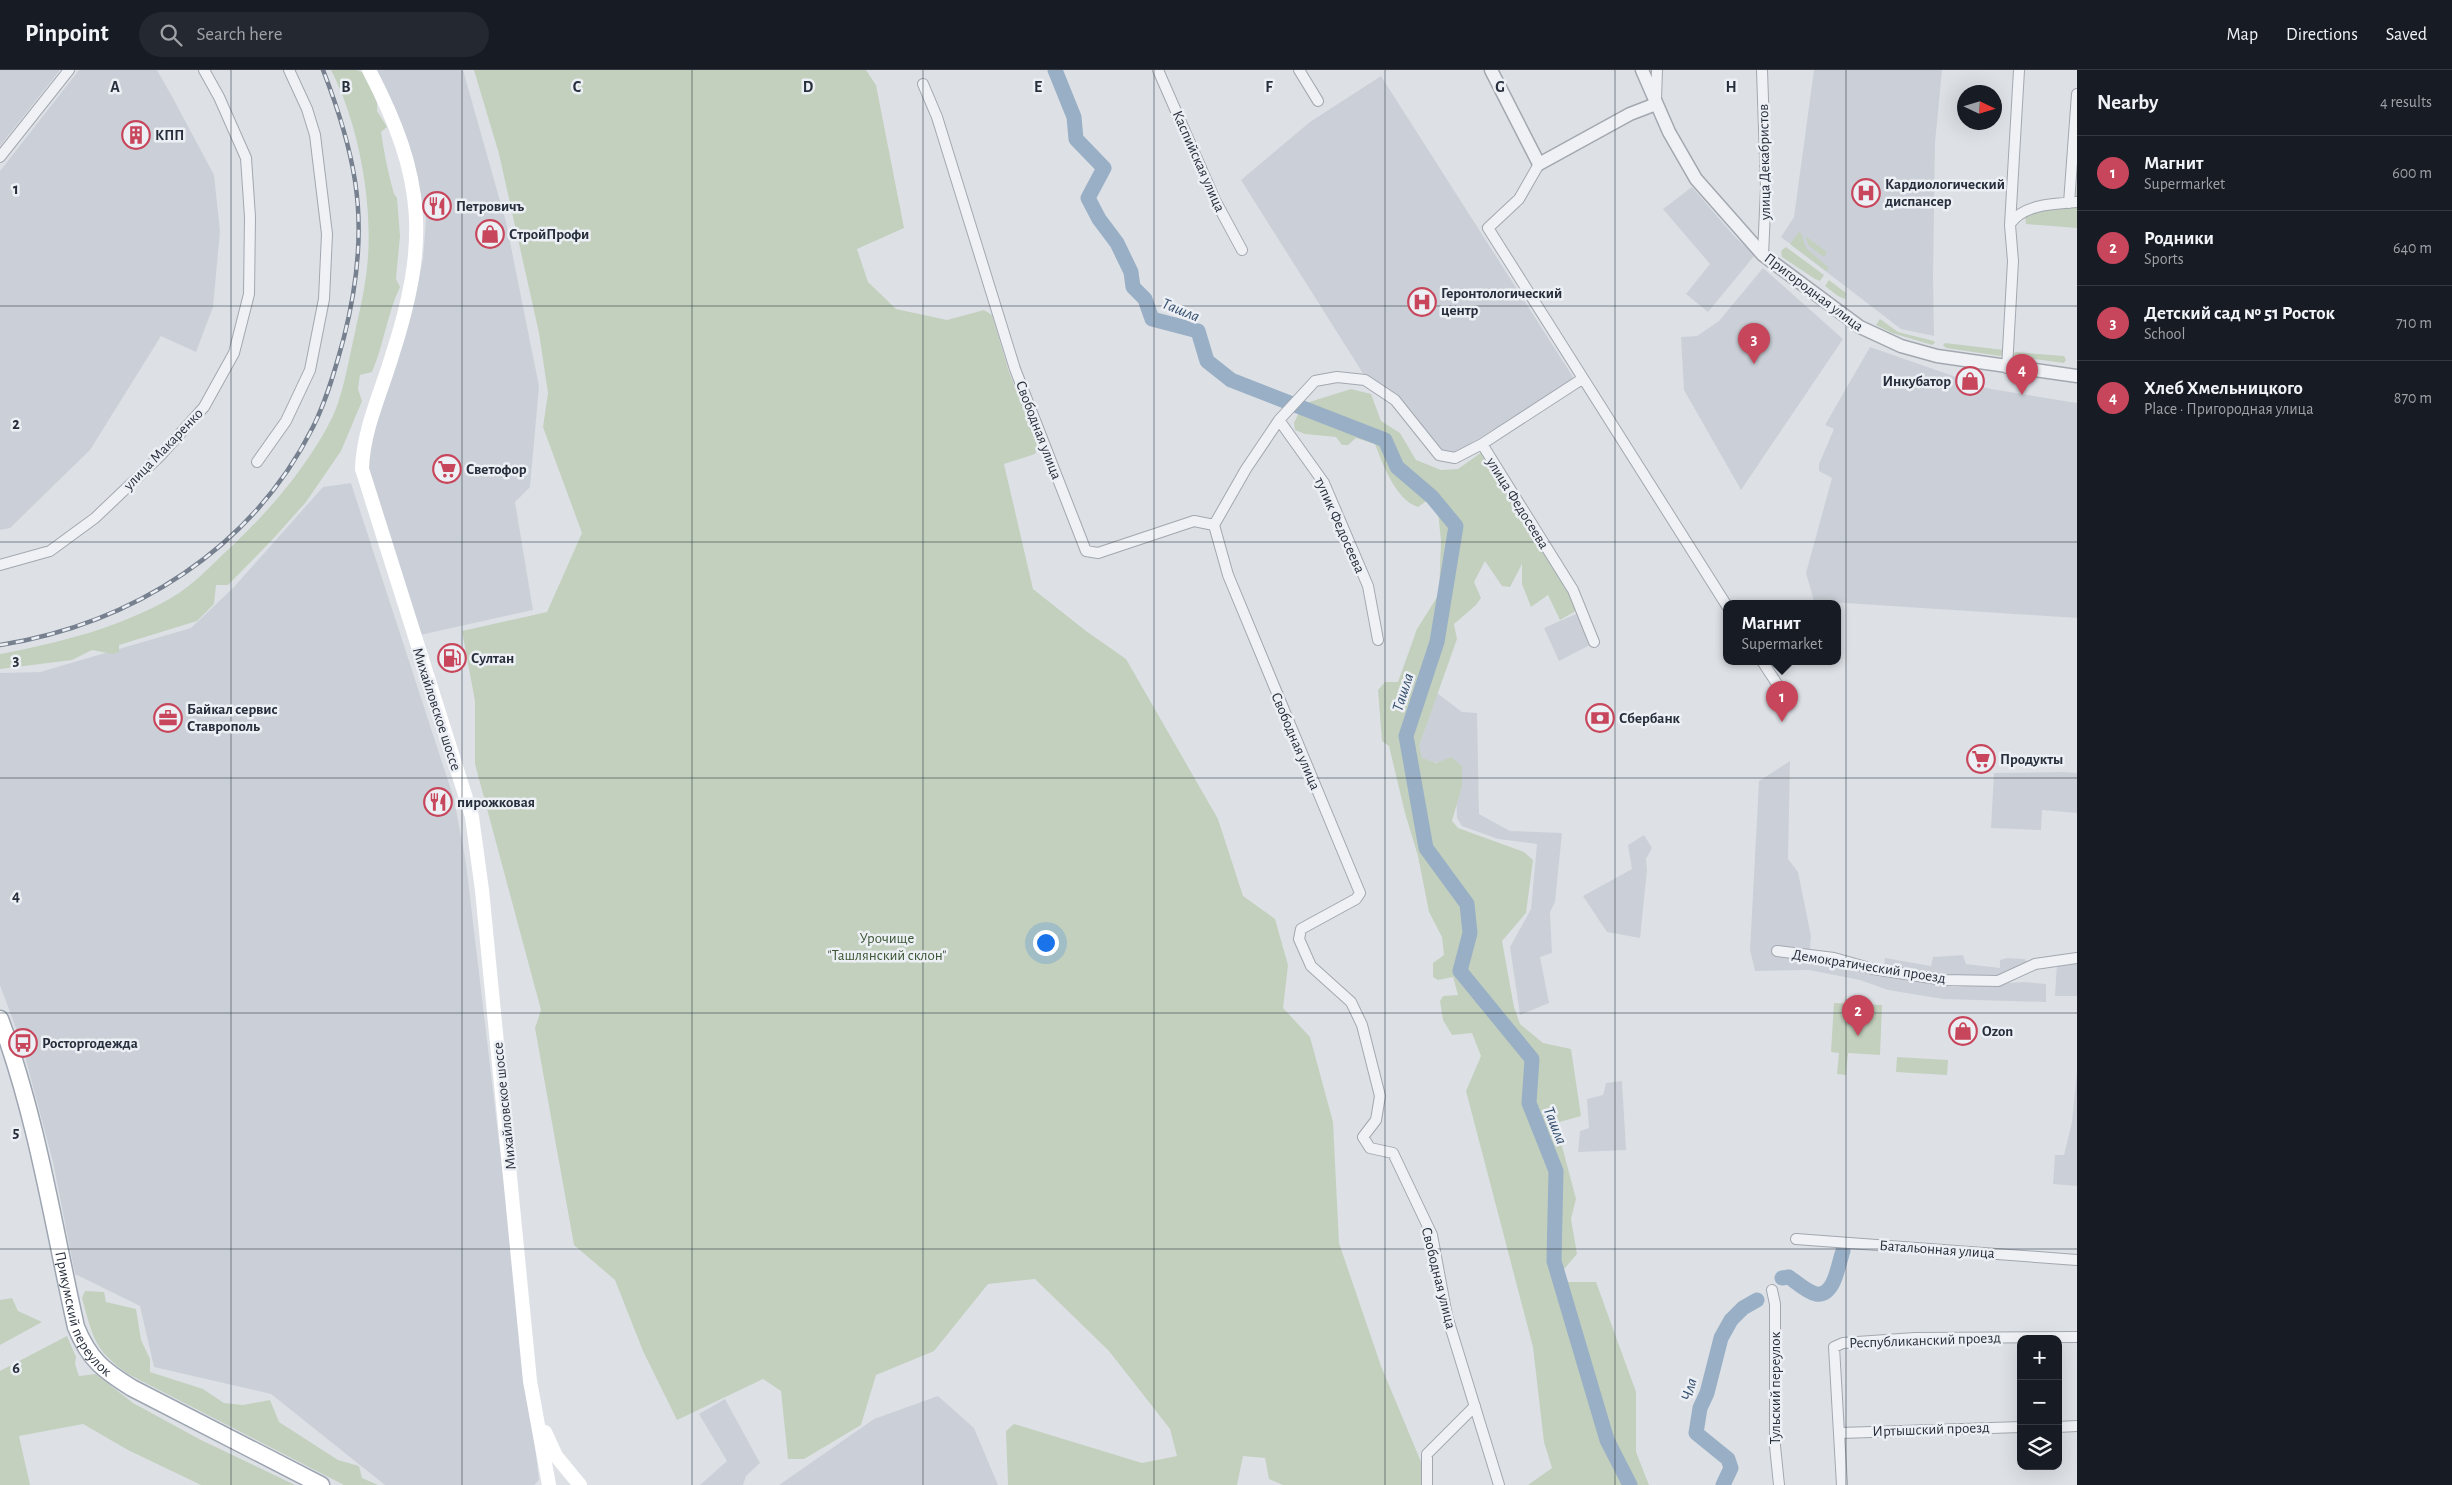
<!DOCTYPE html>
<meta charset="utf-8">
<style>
:root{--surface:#171b24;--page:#242831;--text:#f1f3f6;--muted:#9ea1a6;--line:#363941;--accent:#c7465b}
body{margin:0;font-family:"Alegreya Sans",sans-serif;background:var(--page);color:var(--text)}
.controls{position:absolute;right:15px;bottom:15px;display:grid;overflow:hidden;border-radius:10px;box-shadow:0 5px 20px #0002}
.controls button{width:45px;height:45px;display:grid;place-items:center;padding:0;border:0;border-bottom:1px solid var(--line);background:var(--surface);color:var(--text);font:25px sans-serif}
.compass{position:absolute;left:1957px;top:15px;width:45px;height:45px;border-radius:50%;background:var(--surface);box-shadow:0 5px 20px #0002;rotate:94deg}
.you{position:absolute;left:1045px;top:872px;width:18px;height:18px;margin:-12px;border:4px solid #fff;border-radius:50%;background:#1a73e8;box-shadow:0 0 0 8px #1a73e833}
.badge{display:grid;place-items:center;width:32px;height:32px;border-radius:50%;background:var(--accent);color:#fff;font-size:16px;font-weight:700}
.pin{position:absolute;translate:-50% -41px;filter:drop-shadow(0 1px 2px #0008)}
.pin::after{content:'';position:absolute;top:26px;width:18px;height:15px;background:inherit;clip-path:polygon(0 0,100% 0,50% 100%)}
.popup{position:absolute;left:1723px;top:530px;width:118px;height:65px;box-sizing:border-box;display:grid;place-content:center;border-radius:10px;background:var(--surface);filter:drop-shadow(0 1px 4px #0005);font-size:16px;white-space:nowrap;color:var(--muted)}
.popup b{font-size:19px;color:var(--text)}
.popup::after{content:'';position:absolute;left:50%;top:100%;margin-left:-10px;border:10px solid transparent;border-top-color:var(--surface)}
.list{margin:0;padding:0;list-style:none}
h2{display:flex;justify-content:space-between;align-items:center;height:65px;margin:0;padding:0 20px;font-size:21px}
h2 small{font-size:16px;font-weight:400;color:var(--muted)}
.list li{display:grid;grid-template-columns:32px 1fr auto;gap:15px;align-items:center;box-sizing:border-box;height:75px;padding:0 20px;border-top:1px solid var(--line)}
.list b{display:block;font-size:19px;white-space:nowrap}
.list p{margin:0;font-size:16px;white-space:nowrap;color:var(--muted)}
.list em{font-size:16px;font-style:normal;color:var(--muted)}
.icon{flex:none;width:28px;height:28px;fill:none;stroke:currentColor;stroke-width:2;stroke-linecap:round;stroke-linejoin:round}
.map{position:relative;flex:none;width:2077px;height:1415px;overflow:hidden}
header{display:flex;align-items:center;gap:30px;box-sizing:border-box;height:70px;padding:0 25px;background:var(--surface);border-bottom:1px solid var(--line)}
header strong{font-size:24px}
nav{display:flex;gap:28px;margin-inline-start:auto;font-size:18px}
.search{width:350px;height:45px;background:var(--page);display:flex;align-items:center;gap:12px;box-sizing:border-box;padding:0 18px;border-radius:28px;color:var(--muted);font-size:19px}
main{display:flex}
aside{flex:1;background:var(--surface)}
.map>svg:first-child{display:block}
</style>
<header>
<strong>Pinpoint</strong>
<div class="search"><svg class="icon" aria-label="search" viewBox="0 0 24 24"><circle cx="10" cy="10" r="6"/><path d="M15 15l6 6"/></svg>Search here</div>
<nav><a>Map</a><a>Directions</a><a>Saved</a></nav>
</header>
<main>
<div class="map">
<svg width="2077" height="1415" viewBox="0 0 2077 1415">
<rect width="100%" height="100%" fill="#dde1e6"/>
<path fill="#cbd0d8" d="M0 0H60L0 76Z
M79 0H157L174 30 214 105 220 161 213 237 196 282 161 266 90 380 10 458 0 460V101Z
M376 0H463L506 152 539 316 530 417 515 432 533 540 420 565 377 439 366 387 412 240 423 189 426 149 414 94Z
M1814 0H1942L1935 73 1933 207 1934 266 1901 259 1781 167 1794 147Z
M1381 6 1573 307 1571 312 1455 383H1445L1398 326 1364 305 1241 110 1310 52Z
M1692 117 1735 167 1755 185 1708 242 1686 224 1710 194 1663 139Z
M1763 198 1843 269 1741 420 1684 320 1681 267 1697 266 1719 251Z
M1870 277 1959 308 1960 312 1991 319 2077 333V548L1814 531 1806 503 1832 408 1819 401V394L1834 359 1825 355Z
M351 413 454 729 466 793 539 1410 534 1415H385L271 1324 154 1297 140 1236 75 1204 53 1092 22 975 0 915V603L40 602 191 558 233 518 323 417Z
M1578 543 1592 574 1559 591 1544 558Z
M1437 623 1462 642 1477 643 1479 744 1510 761 1562 763 1555 832 1550 842 1552 883 1540 887 1549 933 1520 945 1510 877 1531 839 1537 774 1498 769 1462 756 1457 748 1455 694 1420 691 1419 676Z
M1790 691 1788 789 1798 802 1811 866 1809 891 1837 894 1887 907 1954 917 2023 912 2046 914V932L1943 929 1888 920 1860 910 1809 900 1755 901 1750 880 1759 711Z
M2064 702 2077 703V743L2042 740 2041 760 1991 758 1994 703Z
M1644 765 1652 778 1646 789 1647 800 1640 868 1607 862 1583 826 1632 799 1628 775Z
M1963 885 1966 894 2000 898V890L2007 888 2025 889 2029 895 2003 906 1937 908 1884 898 1885 888 1931 896 1933 887Z
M2057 893H2077V926H2055Z
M2077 1001V1116L2053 1114 2055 1085H2064L2072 1052Z
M1622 1011 1626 1080 1578 1082 1580 1061 1589 1058 1587 1029 1603 1025 1606 1013Z
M938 1326 974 1358 998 1415H779L874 1349Z
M725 1329 760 1393 746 1406 743 1415H700L727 1391 699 1344Z"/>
<path fill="#c3d0be" d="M331 0H357L364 3 377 32V41L387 57 381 62C384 82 388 103 394 124L397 128 400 166 396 209 400 217C387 244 384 274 372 302L360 305 358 319 362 331 341 381 306 432 273 469 228 515H216L214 534 197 551 119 575V582L113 584 92 580 72 590 0 599V584C58 573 119 558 171 528 193 516 212 494 231 477 271 439 307 397 332 348 342 327 347 299 352 276 358 247 366 217 368 187 372 128 358 52 331 0Z
M474 0H866L876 15 904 158 857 179 868 212 896 239 947 250 984 240 992 245 1009 302 1039 376 1035 384 1004 394 1033 519 1086 561 1126 589 1218 749 1243 826 1275 849 1288 895 1283 938 1310 967 1333 1052 1339 1173 1381 1296 1424 1399 1421 1415H1283L1269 1409 1265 1388 1243 1386 1237 1415H1008L1006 1361 1014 1354 1142 1393 1177 1386 1170 1359 1109 1281 1035 1209 988 1214 934 1281 876 1305 861 1355 804 1389H788L781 1321 763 1309 677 1350 643 1281 615 1210 574 1175 535 958 541 940 475 694V631L462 561 547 542 582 463 543 357 548 323 539 263 499 84Z
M2077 112V158L2026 154 2025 143 2075 137Z
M1799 162 1801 163 1806 178 1829 198 1826 201 1790 174Z
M1805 166 1827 182 1824 187 1809 176Z
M1786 177 1824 205 1820 211 1815 209 1782 187 1781 181Z
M1829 210 1846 223 1845 229 1838 226 1825 216Z
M1880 249 1898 262 1934 271 1935 273 1932 275 1892 263 1876 255Z
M1945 273 2004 280V284L2000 286 1946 278 1943 275Z
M2015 282 2064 286 2066 290 2064 293 2018 287 2013 286Z
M1351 319 1371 324 1381 351 1400 363 1416 390 1441 400 1458 399 1482 382 1579 539 1560 550 1548 525 1531 537 1522 514V494L1510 517 1502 516 1485 491 1474 512 1481 528 1476 535 1454 554 1457 569 1419 676 1422 688 1436 693 1451 687 1462 696V716L1452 751 1458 758 1524 782 1533 790 1526 843 1502 871 1514 937 1520 954 1543 973 1571 979 1581 1046 1556 1053 1576 1129 1571 1149 1577 1184 1553 1212H1596L1636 1322V1382L1649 1415H1528L1552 1398 1544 1372 1533 1277 1466 1021 1481 986 1472 963 1452 965 1443 950 1440 931 1443 926 1458 925 1453 907 1438 910 1433 907V893L1444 885 1442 867 1429 842 1418 786 1405 743 1389 676 1382 671 1378 620 1385 612H1398L1417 559 1439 524 1441 471 1438 441 1428 430 1418 437C1396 430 1383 395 1375 374L1356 368 1348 375H1342L1336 367 1305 364 1295 360 1294 353 1303 334Z
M1834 933 1882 935 1880 985 1848 983 1846 1005 1837 1004 1839 983 1831 982Z
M1897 987 1948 990 1947 1005 1896 1002Z
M85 1221 104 1222 106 1232 136 1239 141 1270 150 1289V1302L203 1319 224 1333 243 1335 270 1330 279 1352 338 1390 359 1396 362 1408 378 1415H344L128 1304C93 1279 93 1267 82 1228Z
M12 1228 18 1241 42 1252 0 1275V1230Z
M67 1266 76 1287 75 1294 79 1306 96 1304 133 1333 201 1370 295 1415H201L128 1380 83 1354 19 1366 30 1415H0V1301Z"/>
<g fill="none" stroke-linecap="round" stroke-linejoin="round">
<path stroke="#99afc5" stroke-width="15" d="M1055 0 1074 47 1076 69 1104 98 1088 128 1099 149 1117 173 1131 202 1133 217 1145 229 1152 249 1198 261 1207 291 1231 310 1385 370 1397 397 1432 427 1456 456 1437 572 1406 666 1426 778 1467 834 1470 863 1460 901 1532 989 1529 1033 1556 1101 1554 1191 1607 1370 1630 1415
M1782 1208 1789 1207C1796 1212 1807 1222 1816 1224 1835 1227 1838 1194 1843 1181
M1723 1415 1731 1398 1728 1389 1696 1363 1700 1338 1707 1323 1721 1268 1731 1250 1743 1238 1757 1230"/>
<defs>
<path id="minor" d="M1158 0 1215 130 1242 180
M1299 0 1318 31
M1762 0 1766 118 1763 185
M923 14 937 47 1015 299 1086 481 1098 483 1194 451 1214 455 1228 505 1360 823 1356 829 1301 859 1299 869 1311 896 1351 932 1362 955 1380 1026 1376 1050 1363 1067 1370 1078 1393 1083 1432 1165 1447 1246 1499 1415
M1656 29 1657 0
M0 87 69 0
M1539 94 1519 129 1488 158 1727 536
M2069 133 2077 24
M2010 154C2024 134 2053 134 2077 132
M2007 298 2013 191 2010 155 2019 0
M1279 350 1324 413 1368 516 1378 570
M1482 374 1573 520 1594 572
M257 392 286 351 310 300 324 229 327 164 315 65 307 39 289 0
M1214 455 1246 399 1279 350 1315 311 1337 307 1365 310 1395 330 1439 385 1455 388 1482 374 1582 309
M0 495 50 481 95 448 160 386 204 337 234 283 249 224 250 147 246 88 219 27 204 0
M1762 591 1783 623
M1777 881 1834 888 1873 899 1944 910 1998 911 2035 894 2077 888
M1796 1169 2077 1190
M1772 1220 1775 1234V1376L1779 1415
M2058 1357 2077 1356
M1841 1363 2021 1357
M1427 1415V1384L1475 1336
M1842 1415 1834 1277 1843 1273 1915 1268 2077 1267"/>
<path id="tertiary" d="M1491 0 1539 94 1630 44 1656 34
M1642 0 1669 62 1696 109 1763 185 1860 257 1901 276 1937 286 2077 306"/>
<g id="primary">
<path id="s1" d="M0 949C37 1048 53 1154 76 1257 89 1289 103 1300 132 1318L321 1415"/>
</g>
</defs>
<use href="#minor" stroke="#a3a8b0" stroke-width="12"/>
<use href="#tertiary" stroke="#a3a8b0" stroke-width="15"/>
<use href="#primary" stroke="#9da5b1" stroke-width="19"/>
<use href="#minor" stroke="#eff1f5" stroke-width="10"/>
<use href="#tertiary" stroke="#eff1f5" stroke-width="12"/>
<path stroke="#fff" stroke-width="14" d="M369 0C426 109 429 173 391 289 380 325 363 361 362 399L472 747 482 820 530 1311 549 1415
M545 1362 556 1386 580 1415"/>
<use href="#primary" stroke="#fff" stroke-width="16"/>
<defs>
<path id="rail" d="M0 575C132 554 252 479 313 357 327 329 336 297 344 267 357 216 363 162 355 111 349 72 337 36 323 0"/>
</defs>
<use href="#rail" stroke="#77808f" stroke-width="4.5"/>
<use href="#rail" stroke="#eceff4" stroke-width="2.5" stroke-dasharray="8" stroke-linecap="butt"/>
</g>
<path fill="none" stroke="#272f3c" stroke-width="1" stroke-opacity="0.55" d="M231 0V1415M462 0V1415M692 0V1415M923 0V1415M1154 0V1415M1385 0V1415M1615 0V1415M1846 0V1415M0 236H2077M0 472H2077M0 708H2077M0 943H2077M0 1179H2077"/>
<defs>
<symbol id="building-ring" viewBox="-11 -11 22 22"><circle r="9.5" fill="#eceff4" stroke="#c7465b" stroke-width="1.5"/><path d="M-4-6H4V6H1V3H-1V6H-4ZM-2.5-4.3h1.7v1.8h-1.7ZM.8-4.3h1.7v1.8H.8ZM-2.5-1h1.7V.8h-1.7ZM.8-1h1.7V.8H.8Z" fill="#c7465b"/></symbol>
<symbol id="hospital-ring" viewBox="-11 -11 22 22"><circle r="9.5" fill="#eceff4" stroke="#c7465b" stroke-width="1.5"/><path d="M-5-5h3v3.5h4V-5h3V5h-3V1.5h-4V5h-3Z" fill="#c7465b"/></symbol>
<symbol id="restaurant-ring" viewBox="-11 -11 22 22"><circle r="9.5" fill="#eceff4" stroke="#c7465b" stroke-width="1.5"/><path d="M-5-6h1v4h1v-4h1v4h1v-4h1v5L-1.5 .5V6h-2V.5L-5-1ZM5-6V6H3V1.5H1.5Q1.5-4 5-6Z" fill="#c7465b"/></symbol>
<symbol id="shop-ring" viewBox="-11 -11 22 22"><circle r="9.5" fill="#eceff4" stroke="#c7465b" stroke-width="1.5"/><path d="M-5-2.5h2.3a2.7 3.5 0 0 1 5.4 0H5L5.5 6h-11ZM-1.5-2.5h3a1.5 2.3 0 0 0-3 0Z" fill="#c7465b"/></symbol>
<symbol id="supermarket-ring" viewBox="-11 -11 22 22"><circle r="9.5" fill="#eceff4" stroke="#c7465b" stroke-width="1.5"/><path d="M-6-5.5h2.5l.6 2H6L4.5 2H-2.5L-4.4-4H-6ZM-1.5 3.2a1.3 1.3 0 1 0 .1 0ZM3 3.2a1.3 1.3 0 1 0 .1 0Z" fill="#c7465b"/></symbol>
<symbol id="fuel-ring" viewBox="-11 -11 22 22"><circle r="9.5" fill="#eceff4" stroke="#c7465b" stroke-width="1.5"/><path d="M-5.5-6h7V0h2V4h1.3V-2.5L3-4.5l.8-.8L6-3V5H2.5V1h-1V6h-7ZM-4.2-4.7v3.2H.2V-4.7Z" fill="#c7465b"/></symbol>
<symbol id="office-ring" viewBox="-11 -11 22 22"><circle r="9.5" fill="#eceff4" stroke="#c7465b" stroke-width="1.5"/><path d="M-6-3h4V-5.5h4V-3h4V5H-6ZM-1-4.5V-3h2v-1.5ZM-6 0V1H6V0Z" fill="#c7465b"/></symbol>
<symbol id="bank-ring" viewBox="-11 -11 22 22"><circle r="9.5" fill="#eceff4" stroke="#c7465b" stroke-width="1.5"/><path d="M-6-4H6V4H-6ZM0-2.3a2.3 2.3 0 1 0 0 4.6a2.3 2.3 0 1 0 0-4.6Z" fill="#c7465b"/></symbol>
<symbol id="bus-ring" viewBox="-11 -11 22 22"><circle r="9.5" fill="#eceff4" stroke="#c7465b" stroke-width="1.5"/><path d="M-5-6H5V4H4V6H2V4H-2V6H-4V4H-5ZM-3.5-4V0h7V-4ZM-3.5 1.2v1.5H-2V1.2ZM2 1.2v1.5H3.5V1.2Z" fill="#c7465b"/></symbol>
</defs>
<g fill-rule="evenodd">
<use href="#building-ring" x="120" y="49" width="32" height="32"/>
<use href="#hospital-ring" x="1850" y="107" width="32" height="32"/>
<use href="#restaurant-ring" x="421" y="120" width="32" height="32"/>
<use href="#shop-ring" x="474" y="148" width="32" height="32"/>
<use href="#hospital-ring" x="1406" y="216" width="32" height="32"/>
<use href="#shop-ring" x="1954" y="295" width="32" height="32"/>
<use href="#supermarket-ring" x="431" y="383" width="32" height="32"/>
<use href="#fuel-ring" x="436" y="572" width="32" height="32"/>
<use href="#office-ring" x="152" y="632" width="32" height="32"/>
<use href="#bank-ring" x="1584" y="632" width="32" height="32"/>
<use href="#supermarket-ring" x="1965" y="673" width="32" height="32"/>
<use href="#restaurant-ring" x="422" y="716" width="32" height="32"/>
<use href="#shop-ring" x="1947" y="945" width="32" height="32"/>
<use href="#bus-ring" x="7" y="957" width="32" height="32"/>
</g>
<g text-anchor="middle" stroke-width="5" stroke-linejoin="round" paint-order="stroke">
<g font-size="15" font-weight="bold" fill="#272f3c" stroke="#eceff4" text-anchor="start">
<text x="155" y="70">КПП</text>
<text x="1885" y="119">Кардиологический<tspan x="1885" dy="17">диспансер</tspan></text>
<text x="456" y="141">Петровичъ</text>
<text x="509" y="169">СтройПрофи</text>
<text x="1441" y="228">Геронтологический<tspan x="1441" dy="17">центр</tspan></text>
<text x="1951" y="316" text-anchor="end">Инкубатор</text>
<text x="466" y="404">Светофор</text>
<text x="471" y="593">Султан</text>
<text x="187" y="644">Байкал сервис<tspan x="187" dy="17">Ставрополь</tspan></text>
<text x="1619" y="653">Сбербанк</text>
<text x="2000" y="694">Продукты</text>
<text x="457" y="737">пирожковая</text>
<text x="1982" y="966">Ozon</text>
<text x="42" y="978">Росторгодежда</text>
</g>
<g font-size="15" fill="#272f3c" stroke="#eceff4">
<text transform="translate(1199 91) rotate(66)" y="5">Каспийская улица</text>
<text transform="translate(1764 92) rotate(-91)" y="5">улица Декабристов</text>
<text transform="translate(1814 222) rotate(37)" y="5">Пригородная улица</text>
<text transform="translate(1039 360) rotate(69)" y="5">Свободная улица</text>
<text transform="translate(163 379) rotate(-46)" y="5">улица Макаренко</text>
<text transform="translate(1518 433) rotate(58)" y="5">улица Федосеева</text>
<text transform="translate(1340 455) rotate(66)" y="5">тупик Федосеева</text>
<text transform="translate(437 639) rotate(72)" y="5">Михайловское шоссе</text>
<text transform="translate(1296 671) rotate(67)" y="5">Свободная улица</text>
<text transform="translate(1869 896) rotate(9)" y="5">Демократический проезд</text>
<text transform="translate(504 1036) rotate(-96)" y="5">Михайловское шоссе</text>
<text transform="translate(1937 1179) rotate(4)" y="5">Батальонная улица</text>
<text transform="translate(1439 1208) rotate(76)" y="5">Свободная улица</text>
<text dy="5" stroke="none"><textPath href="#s1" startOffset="308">Прикумский переулок</textPath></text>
<text transform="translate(1925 1270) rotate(-2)" y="5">Республиканский проезд</text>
<text transform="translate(1775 1318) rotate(-90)" y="5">Тульский переулок</text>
<text transform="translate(1931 1359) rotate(-2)" y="5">Иртышский проезд</text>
</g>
<g font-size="15" fill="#3c5735" stroke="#eceff4">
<text x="887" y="873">Урочище<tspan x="887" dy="17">"Ташлянский склон"</tspan></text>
</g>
<g font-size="16" font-style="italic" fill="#334e6e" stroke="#eceff4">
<text transform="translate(1181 239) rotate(22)" y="6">Ташла</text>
<text transform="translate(1402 622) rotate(-72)" y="6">Ташла</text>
<text transform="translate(1556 1055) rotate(68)" y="6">Ташла</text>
<text transform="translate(1688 1319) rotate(-74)" y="6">Чла</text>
</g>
</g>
<g font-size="16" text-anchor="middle" font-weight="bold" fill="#272f3c" stroke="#eceff4" stroke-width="5" stroke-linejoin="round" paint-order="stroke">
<text x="115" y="22">A</text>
<text x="346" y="22">B</text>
<text x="577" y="22">C</text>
<text x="808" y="22">D</text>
<text x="1038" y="22">E</text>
<text x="1269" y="22">F</text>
<text x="1500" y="22">G</text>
<text x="1731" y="22">H</text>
<text x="16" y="124">1</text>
<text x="16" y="359">2</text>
<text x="16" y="595">3</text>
<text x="16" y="831">4</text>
<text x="16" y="1067">5</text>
<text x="16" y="1303">6</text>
</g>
</svg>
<div class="controls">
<button>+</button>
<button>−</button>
<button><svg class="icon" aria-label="layers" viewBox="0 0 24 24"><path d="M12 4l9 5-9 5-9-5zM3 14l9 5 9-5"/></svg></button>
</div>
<svg class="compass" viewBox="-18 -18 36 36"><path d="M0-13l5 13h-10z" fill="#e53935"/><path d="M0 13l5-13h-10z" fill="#9ea1a6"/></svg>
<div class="you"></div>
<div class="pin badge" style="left:1782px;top:652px">1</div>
<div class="popup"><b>Магнит</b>Supermarket</div>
<div class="pin badge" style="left:1858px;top:966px">2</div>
<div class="pin badge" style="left:1754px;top:294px">3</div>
<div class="pin badge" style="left:2022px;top:325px">4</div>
</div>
<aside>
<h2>Nearby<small>4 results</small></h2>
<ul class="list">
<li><span class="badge">1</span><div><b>Магнит</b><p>Supermarket</p></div><em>600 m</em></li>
<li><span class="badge">2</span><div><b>Родники</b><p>Sports</p></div><em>640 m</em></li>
<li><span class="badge">3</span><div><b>Детский сад № 51 Росток</b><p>School</p></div><em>710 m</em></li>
<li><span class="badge">4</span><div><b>Хлеб Хмельницкого</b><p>Place · Пригородная улица</p></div><em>870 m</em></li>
</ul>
</aside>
</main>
